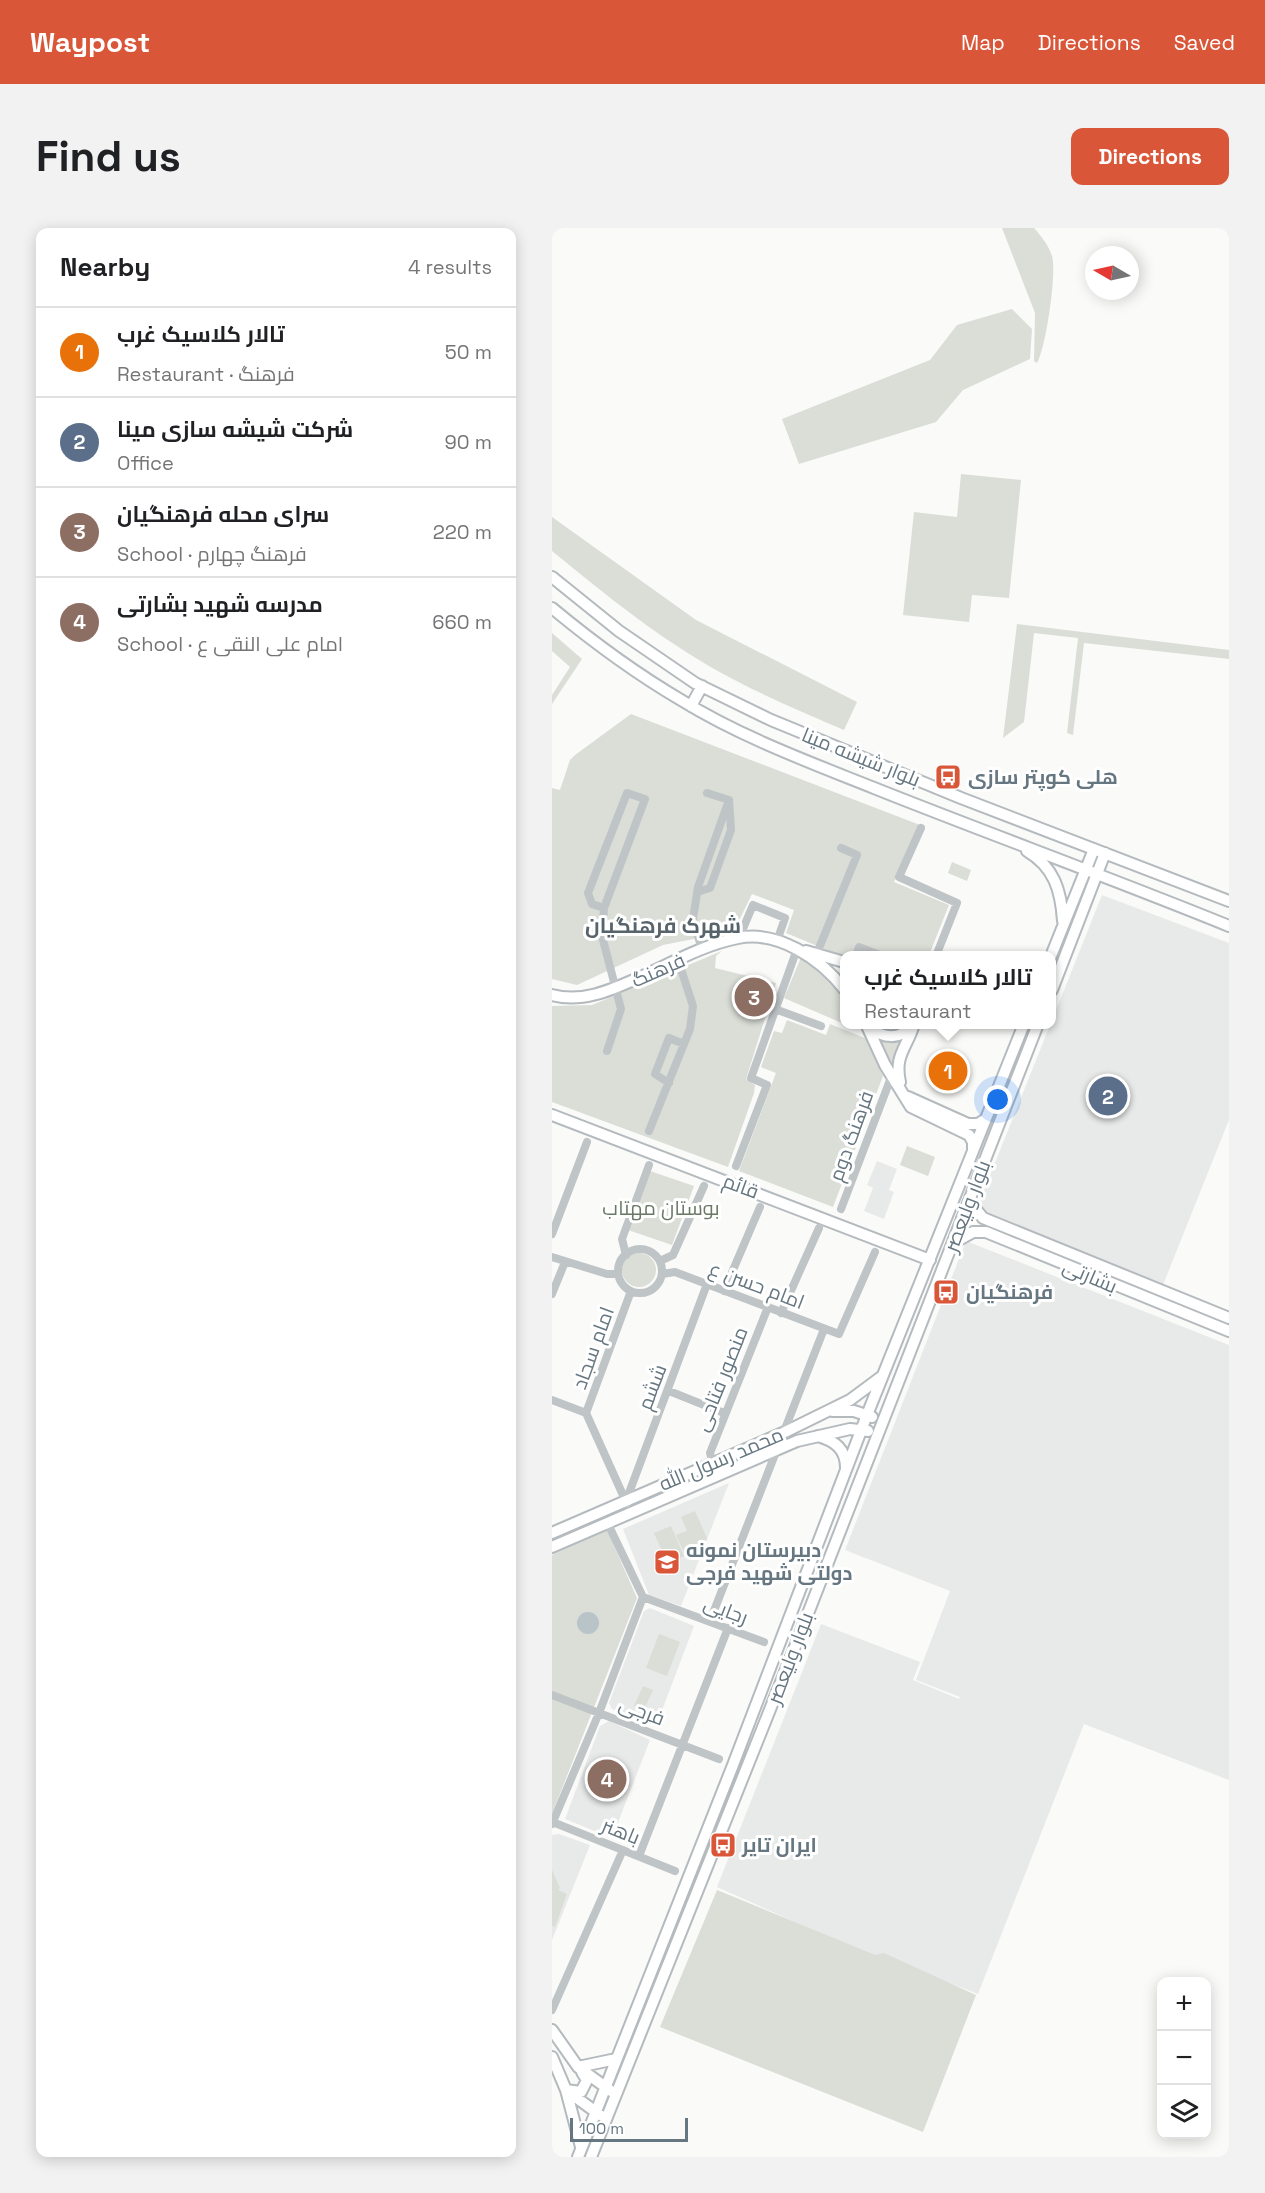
<!DOCTYPE html>
<meta charset="utf-8">
<style>
:root{--surface:#fff;--page:#f2f2f2;--text:#202124;--muted:#757577;--line:#e0e0e0;--accent:#d95638}
body{margin:0;font-family:"Space Grotesk",Cairo,sans-serif;background:var(--page);color:var(--text)}
.controls{position:absolute;right:18px;bottom:18px;display:grid;overflow:hidden;border-radius:12px;box-shadow:0 3px 15px #0003}
.controls button{width:54px;height:54px;display:grid;place-items:center;padding:0;border:0;border-bottom:2px solid var(--line);background:var(--surface);color:var(--text);font:30px sans-serif}
.compass{position:absolute;left:533px;top:18px;width:54px;height:54px;border-radius:50%;background:var(--surface);box-shadow:0 3px 15px #0003;rotate:279deg}
.scale{position:absolute;left:18px;bottom:15px;width:118px;box-sizing:border-box;padding-left:6px;border:3px solid #667781;border-top:0;font-size:16px;line-height:21px;white-space:nowrap;color:#667781;-webkit-text-stroke:4px #fff;paint-order:stroke}
.you{position:absolute;left:446px;top:872px;width:21px;height:21px;margin:-15px;border:4px solid #fff;border-radius:50%;background:#1a73e8;box-shadow:0 0 0 9px #1a73e833}
.badge{display:grid;place-items:center;width:39px;height:39px;border-radius:50%;background:var(--accent);color:#fff;font-size:20px;font-weight:700}
.pin{position:absolute;translate:-50% -50%;border:3px solid #fff;box-shadow:0 2px 6px #0006}
.popup{position:absolute;left:288px;top:723px;width:216px;height:78px;box-sizing:border-box;display:grid;place-content:center;border-radius:12px;background:var(--surface);filter:drop-shadow(0 2px 4px #0005);font-size:20px;white-space:nowrap;color:var(--muted)}
.popup b{font-size:22px;color:var(--text)}
.popup::after{content:'';position:absolute;left:50%;top:100%;margin-left:-12px;border:12px solid transparent;border-top-color:var(--surface)}
.list{margin:0;padding:0;list-style:none}
h2{display:flex;justify-content:space-between;align-items:center;height:78px;margin:0;padding:0 24px;font-size:26px}
h2 small{font-size:20px;font-weight:400;color:var(--muted)}
.list li{display:grid;grid-template-columns:39px 1fr auto;gap:18px;align-items:center;box-sizing:border-box;height:90px;padding:0 24px;border-top:2px solid var(--line)}
.list b{display:block;font-size:22px;white-space:nowrap}
.list p{margin:0;font-size:20px;white-space:nowrap;color:var(--muted)}
.list em{font-size:20px;font-style:normal;color:var(--muted)}
.icon{flex:none;width:33px;height:33px;fill:none;stroke:currentColor;stroke-width:2;stroke-linecap:round;stroke-linejoin:round}
.map{position:relative;flex:none;width:677px;height:1929px;overflow:hidden;border-radius:12px}
header{display:flex;align-items:center;gap:36px;box-sizing:border-box;height:84px;padding:0 30px;background:var(--accent);color:#fff}
header strong{font-size:28px}
nav{display:flex;gap:33px;margin-inline-start:auto;font-size:21px}
.intro{display:flex;align-items:center;justify-content:space-between;box-sizing:border-box;height:144px;padding:0 36px}
h1{margin:0;font-size:42px}
.button{padding:15px 27px;border-radius:12px;background:var(--accent);color:#fff;font-size:21px;font-weight:700}
main{display:flex;gap:36px;padding:0 36px}
aside{flex:1;background:var(--surface);border-radius:12px;box-shadow:0 3px 15px #0003}
.map>svg:first-child{display:block}
</style>
<header>
<strong>Waypost</strong>
<nav><a>Map</a><a>Directions</a><a>Saved</a></nav>
</header>
<div class="intro"><h1>Find us</h1><a class="button">Directions</a></div>
<main>
<aside>
<h2>Nearby<small>4 results</small></h2>
<ul class="list">
<li><span class="badge" style="background:#e8710a">1</span><div><b>تالار کلاسیک غرب</b><p>Restaurant · فرهنگ</p></div><em>50 m</em></li>
<li><span class="badge" style="background:#5c6f8a">2</span><div><b>شرکت شیشه سازی مینا</b><p>Office</p></div><em>90 m</em></li>
<li><span class="badge" style="background:#8d6e63">3</span><div><b>سرای محله فرهنگیان</b><p>School · فرهنگ چهارم</p></div><em>220 m</em></li>
<li><span class="badge" style="background:#8d6e63">4</span><div><b>مدرسه شهید بشارتی</b><p>School · امام علی النقی ع</p></div><em>660 m</em></li>
</ul>
</aside>
<div class="map">
<svg width="677" height="1929" viewBox="0 0 677 1929">
<rect width="100%" height="100%" fill="#fafaf8"/>
<path fill="#e8e9e9" d="M550 667 677 715V892L611 1057 431 983 427 975Z
M325 933 345 941 337 962 342 964 332 991 312 983 321 960 315 957Z
M414 1013 677 1117V1552L532 1496 426 1766 332 1730H323L165 1659 269 1396 368 1434 361 1452 407 1471 408 1469 364 1452 398 1363 293 1322Z
M177 1255 129 1378 97 1367 71 1301Z
M98 1380 142 1398 104 1498 60 1481 57 1475 92 1383Z
M57 1493 98 1512 60 1610 13 1591 48 1498Z
M7 1606 38 1617 0 1712V1607Z"/>
<path fill="#daded7" d="M450 0H482C489 8 497 18 500 28 505 44 494 120 485 135L482 133 483 85Z
M460 81 480 101 478 131 411 162 384 194 247 236 230 191 378 132 405 97Z
M409 246 469 252 457 370 420 367 417 394 351 387 362 284 405 289Z
M0 289 144 392 305 474 292 502C236 478 179 454 128 420 83 391 42 357 0 323Z
M465 396 677 422V431L532 415 521 507 515 505 526 410 482 405 472 494 451 510Z
M0 405 30 431 0 476V467L18 439 0 423Z
M79 486 368 597 342 654 397 677 377 727 292 729 234 705 242 682 200 666 182 703 111 717 25 757 0 751V560L8 562 18 532 23 527Z
M400 634 419 642 415 653 396 645Z
M170 723 164 728 163 740 224 755 194 851 203 857 202 865 176 939 0 874V778L40 777Z
M250 727 274 744 292 767V796L232 770Z
M235 792 274 807 278 796 313 810 331 848 281 979 187 943 224 845 209 839 222 803 230 805Z
M325 809 336 813 348 810 342 845Z
M355 918 383 929 376 948 348 937Z
M98 943 142 958 120 1017 76 1002Z
M70 1042a17 17 0 1 1 34 0a17 17 0 1 1-34 0Z
M143 1283 155 1310 153 1315 133 1327 124 1307 135 1303 129 1289Z
M119 1298 132 1328 115 1335 102 1305Z
M55 1302 85 1370 0 1586V1327Z
M107 1406 128 1414 115 1448 94 1440Z
M91 1458 101 1462 92 1482 82 1478Z
M0 1642 8 1660 6 1662 15 1666 3 1699 0 1698Z
M165 1662 323 1727 332 1725 424 1767 371 1904 108 1799Z"/>
<path fill="#b8c4c8" d="M25 1395a11 11 0 1 1 22 0a11 11 0 1 1-22 0Z"/>
<g fill="none" stroke-linecap="round" stroke-linejoin="round">
<defs>
<path id="secondary" d="M0 349 67 403 143 455 219 492 409 570 677 673
M0 380C41 414 83 445 129 472 189 509 257 534 322 560 440 607 559 650 677 698
M139 478 150 458
M475 623C502 639 509 662 511 693
M254 723 292 734
M499 728 542 621
M500 762 553 625
M0 767C29 775 57 763 84 751 116 737 150 717 186 710 226 702 269 731 292 761
M315 798 333 837 359 879 417 907 421 914V922
M316 799C331 810 348 813 360 797
M348 854C342 827 355 820 362 796
M356 869 416 896H426L434 891
M0 887 378 1032
M417 973 431 990 677 1090
M401 1015 421 1004H434L677 1103
M280 1183H302L320 1189
M266 1208C283 1213 294 1221 294 1240
M0 1305 233 1204 298 1172 329 1149
M0 1319 245 1213 298 1201 316 1203
M0 1802 26 1839 59 1863
M0 1829 14 1862 48 1887
M26 1839 64 1831
M14 1862 29 1919
M14 1862 29 1864 35 1852 30 1844
M26 1929 181 1537 315 1187 472 796
M39 1929 239 1429 486 796"/>
</defs>
<use href="#secondary" stroke="#b4babe" stroke-width="14"/>
<path stroke="#bfc4c7" stroke-width="8" d="M369 600 347 649 405 675 384 728
M145 664 158 660 179 602 177 572 155 565
M52 680 40 676 36 665 75 565 93 571 52 680 50 708 69 781 55 823
M187 710 201 677 233 690 225 713
M150 722 141 691 146 659 177 572
M265 725 305 627 289 620
M304 728 307 719 330 728
M223 781 269 798
M117 855 103 846 117 810 132 816
M97 903 138 801 141 778 126 732
M184 938 215 857 199 850 245 721
M289 981 340 847
M0 1006 35 914
M66 1043a22 22 0 1 1 44 0a22 22 0 1 1-44 0Z
M74 1027 70 1011 97 937
M0 1029 55 1046H66
M108 1033 121 1027 152 958
M110 1046 123 1044 287 1106 323 1024
M172 1063 208 979
M0 1066 13 1034
M229 1085 267 1000
M117 1163 172 1185
M0 1172 34 1185
M161 1236 158 1225 216 1079
M74 1273 155 1056
M75 1276 34 1185 79 1063
M91 1369 212 1414
M158 1393 272 1101
M0 1467 167 1531
M3 1595 123 1643
M0 1596 47 1485 91 1369 56 1296
M87 1628 176 1400
M0 1782 71 1622"/>
<use href="#secondary" stroke="#fff" stroke-width="10"/>
</g>
<defs>
<symbol id="bus-square" viewBox="-11 -11 22 22"><rect x="-9" y="-9" width="18" height="18" rx="4" fill="#d95638" stroke="#fff"/><path d="M-5-6H5V4H4V6H2V4H-2V6H-4V4H-5ZM-3.5-4V0h7V-4ZM-3.5 1.2v1.5H-2V1.2ZM2 1.2v1.5H3.5V1.2Z" fill="#fff"/></symbol>
<symbol id="school-square" viewBox="-11 -11 22 22"><rect x="-9" y="-9" width="18" height="18" rx="4" fill="#d95638" stroke="#fff"/><path d="M0-5L7-2L0 1L-7-2ZM-4 1L0 2.5L4 1V4Q0 6-4 4Z" fill="#fff"/></symbol>
</defs>
<g fill-rule="evenodd">
<use href="#bus-square" x="381" y="534" width="30" height="30"/>
<use href="#bus-square" x="379" y="1049" width="30" height="30"/>
<use href="#school-square" x="100" y="1319" width="30" height="30"/>
<use href="#bus-square" x="156" y="1602" width="30" height="30"/>
</g>
<g text-anchor="middle" stroke-width="6" stroke-linejoin="round" paint-order="stroke">
<g font-size="20" fill="#667781" stroke="#fff">
<text transform="translate(309 529) rotate(22)" y="7">بلوار شیشه مینا</text>
<text transform="translate(106 742) rotate(-24)" y="7">فرهنگ</text>
<text transform="translate(299 908) rotate(-70)" y="7">فرهنگ دوم</text>
<text transform="translate(189 958) rotate(20)" y="7">قائم</text>
<text transform="translate(415 978) rotate(-69)" y="7">بلوار ولیعصر</text>
<text transform="translate(538 1048) rotate(23)" y="7">بشارتی</text>
<text transform="translate(205 1057) rotate(21)" y="7">امام حسن ع</text>
<text transform="translate(41 1120) rotate(-70)" y="7">امام سجاد</text>
<text transform="translate(169 1151) rotate(-68)" y="7">منصور فتاحی</text>
<text transform="translate(100 1159) rotate(-69)" y="7">ششم</text>
<text transform="translate(169 1231) rotate(-23)" y="7">محمد رسول الله</text>
<text transform="translate(174 1382) rotate(21)" y="7">رجایی</text>
<text transform="translate(238 1430) rotate(-69)" y="7">بلوار ولیعصر</text>
<text transform="translate(90 1483) rotate(21)" y="7">فرجی</text>
<text transform="translate(69 1603) rotate(22)" y="7">باهنر</text>
</g>
<g font-size="20" font-weight="bold" fill="#667781" stroke="#fff" text-anchor="start">
<text x="416" y="556">هلی کوپتر سازی</text>
<text x="414" y="1071">فرهنگیان</text>
<text x="134" y="1329">دبیرستان نمونه<tspan x="134" dy="23">دولتی شهید فرجی</tspan></text>
<text x="190" y="1624">ایران تایر</text>
</g>
<g font-size="20" fill="#697965" stroke="#fff">
<text x="109" y="987">بوستان مهتاب</text>
</g>
<g font-size="21" font-weight="bold" fill="#58646c" stroke="#fff">
<text x="111" y="705">شهرک فرهنگیان</text>
</g>
</g>
</svg>
<div class="controls">
<button>+</button>
<button>−</button>
<button><svg class="icon" aria-label="layers" viewBox="0 0 24 24"><path d="M12 4l9 5-9 5-9-5zM3 14l9 5 9-5"/></svg></button>
</div>
<svg class="compass" viewBox="-18 -18 36 36"><path d="M0-13l5 13h-10z" fill="#e53935"/><path d="M0 13l5-13h-10z" fill="#757577"/></svg>
<div class="scale">100 m</div>
<div class="you"></div>
<div class="pin badge" style="left:396px;top:843px;background:#e8710a">1</div>
<div class="popup"><b>تالار کلاسیک غرب</b>Restaurant</div>
<div class="pin badge" style="left:556px;top:868px;background:#5c6f8a">2</div>
<div class="pin badge" style="left:202px;top:769px;background:#8d6e63">3</div>
<div class="pin badge" style="left:55px;top:1551px;background:#8d6e63">4</div>
</div>
</main>
